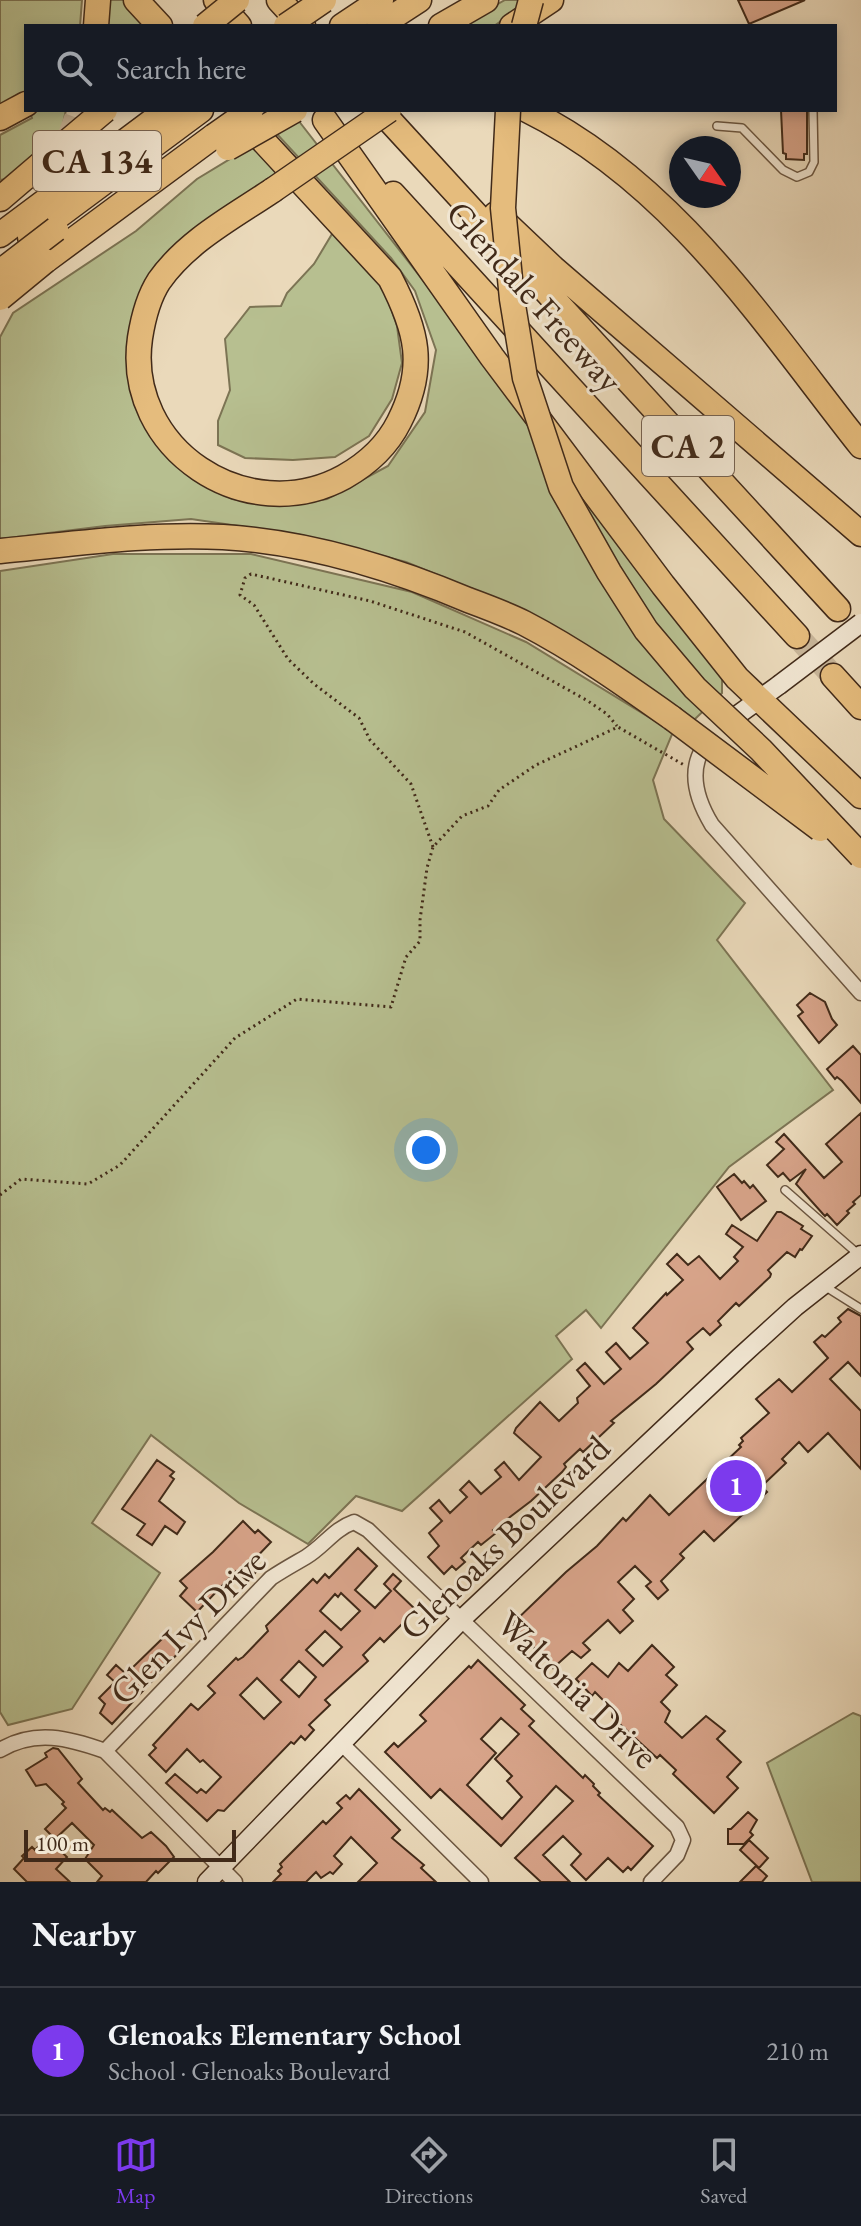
<!DOCTYPE html>
<meta charset="utf-8">
<style>
:root{--surface:#171b24;--page:#20242c;--text:#f1f3f6;--muted:#9ea1a6;--line:#363941;--accent:#7c3aed}
body{margin:0;font-family:"EB Garamond",serif;background:var(--page);color:var(--text)}
.compass{position:absolute;left:669px;top:136px;width:72px;height:72px;border-radius:50%;background:var(--surface);box-shadow:0 4px 12px #0003;rotate:124deg}
.scale{position:absolute;left:24px;bottom:20px;width:212px;box-sizing:border-box;padding-left:8px;border:4px solid #412a19;border-top:0;font-size:22px;line-height:28px;white-space:nowrap;color:#412a19;-webkit-text-stroke:6px #f1e6d2;paint-order:stroke}
.you{position:absolute;left:426px;top:1150px;width:28px;height:28px;margin:-20px;border:6px solid #fff;border-radius:50%;background:#1a73e8;box-shadow:0 0 0 12px #1a73e833}
.badge{display:grid;place-items:center;width:52px;height:52px;border-radius:50%;background:var(--accent);color:#fff;font-size:26px;font-weight:700}
.pin{position:absolute;translate:-50% -50%;border:4px solid #fff;box-shadow:0 2px 8px #0006}
.list{margin:0;padding:0;list-style:none}
h2{display:flex;justify-content:space-between;align-items:center;height:104px;margin:0;padding:0 32px;font-size:34px}
h2 small{font-size:26px;font-weight:400;color:var(--muted)}
.list li{display:grid;grid-template-columns:52px 1fr auto;gap:24px;align-items:center;box-sizing:border-box;height:128px;padding:0 32px;border-top:2px solid var(--line)}
.list b{display:block;font-size:30px;white-space:nowrap}
.list p{margin:0;font-size:26px;white-space:nowrap;color:var(--muted)}
.list em{font-size:26px;font-style:normal;color:var(--muted)}
.icon{flex:none;width:44px;height:44px;fill:none;stroke:currentColor;stroke-width:2;stroke-linecap:round;stroke-linejoin:round}
.map{position:relative;flex:none;width:861px;height:1882px;overflow:hidden}
.search{position:absolute;background:var(--surface);box-shadow:0 4px 12px #0003;left:24px;right:24px;top:24px;height:88px;display:flex;align-items:center;gap:20px;box-sizing:border-box;padding:0 28px;border-radius:0px;color:var(--muted);font-size:30px}
.sheet{height:232px;background:var(--surface)}
nav{display:flex;justify-content:space-around;align-items:center;box-sizing:border-box;height:112px;border-top:2px solid var(--line);background:var(--surface);font-size:22px;color:var(--muted)}
nav a{display:grid;justify-items:center;gap:4px}
nav .on{color:var(--accent)}
.map>svg:first-child{display:block}
</style>
<div class="map">
<svg width="861" height="1882" viewBox="0 0 861 1882">
<rect width="100%" height="100%" fill="#ead9ba"/>
<filter id="stains"><feTurbulence type="fractalNoise" baseFrequency=".0025" numOctaves="4"/><feColorMatrix values="0 0 0 0 .2 0 0 0 0 .09 0 0 0 0 .02 0 0 0 .5 -.17"/></filter>
<radialGradient id="worn" r=".72"><stop offset=".6" stop-color="#630" stop-opacity="0"/><stop offset="1" stop-color="#630" stop-opacity=".3"/></radialGradient>
<path fill="#b7bf90" stroke="#7c7454" stroke-width="2" d="M0 0H82L80 26H26V102L0 108Z
M105 0H128L151 26H102Z
M505 0H531L494 26H459Z
M29 110H66L61 133 6 179 0 180V135L32 118Z
M298 120 510 392 722 677V693L694 720 511 605 406 562 301 535 191 519 105 526 0 539V337L13 313 136 231 197 179 258 142 286 171 160 266 130 362 198 479 232 499 285 506 327 499 388 466 425 412 436 350 415 291 391 258 276 133Z
M335 229 383 285 397 326 402 363 392 399 369 436 335 457 293 460 245 458 218 445V421L230 390 225 339 250 307 281 306 287 293 314 264Z
M113 554H251L412 592 526 642 673 732 653 780 664 819 745 903 717 940 833 1090 729 1167 601 1328 586 1310 556 1336 572 1359 402 1511 356 1496 308 1544 239 1503 151 1435 92 1523 160 1573 72 1709 8 1725 0 1712V571Z
M853 1713 861 1716V1882H812L767 1763Z"/>
<path fill="#d8a48a" stroke="#412a19" stroke-width="2" fill-rule="evenodd" d="M738 0H805L749 24Z
M781 110H807V154H804V160L786 159V154L783 153Z
M810 993 825 1002 832 1019 837 1025 819 1043 798 1016 803 1012 797 1005Z
M853 1046 861 1055V1103L842 1081 837 1077 835 1079 827 1069Z
M861 1113V1195L853 1202 855 1204 847 1211 849 1213 837 1225 827 1214 825 1216 823 1214 796 1184 806 1169 790 1181 783 1173 778 1177 767 1165 784 1149 776 1142 784 1134 824 1178 842 1162 826 1144Z
M734 1174 742 1183 744 1181 750 1188 753 1185 766 1201 741 1220 717 1187Z
M777 1212H781L803 1226 801 1229 812 1236 802 1250 800 1249 795 1257 787 1252 768 1270 771 1274 770 1277 739 1306 736 1303 718 1321 721 1325 710 1335 703 1328 687 1342 693 1349 656 1384 611 1421 614 1423 583 1452 580 1449 564 1464 566 1467 562 1472 531 1501 493 1530 496 1533 481 1545 478 1542 461 1558 465 1562 456 1570 452 1566 444 1574 428 1557 439 1546 429 1533 442 1521 430 1508 439 1500 450 1513 467 1497 460 1490 469 1481 481 1494 501 1477 495 1470 504 1462 519 1480 541 1457 514 1433 516 1428 540 1402 559 1421 578 1403 577 1398 590 1386 577 1370 585 1363 604 1384 621 1369 606 1352 616 1343 630 1359 648 1343 633 1328 666 1293 667 1295 683 1280 667 1264 677 1254 688 1265 699 1256 720 1279 738 1261 734 1257 743 1247 726 1234 732 1225 757 1241Z
M848 1309 861 1316V1376L848 1362 830 1379 861 1411V1469L828 1433 808 1452 799 1442 782 1459 786 1463 764 1484 763 1488 767 1492 714 1541 704 1531 680 1554 684 1558 661 1581 668 1590 658 1599 646 1586 651 1582 635 1566 618 1582 634 1599 623 1610 633 1621 620 1633 608 1620 583 1643 590 1650 581 1658 572 1651 553 1668 512 1624 566 1572 597 1546 623 1518 626 1521 650 1495 669 1515 741 1447 739 1445 743 1441 741 1438 769 1413 756 1399 779 1379 792 1392 828 1358 814 1342 822 1335 825 1337 841 1322 838 1318Z
M157 1460 174 1472 170 1476 174 1479 159 1501 185 1522 177 1534 165 1526 152 1545 137 1535 145 1524 122 1509Z
M243 1521 255 1533 258 1530 271 1542 248 1566 256 1572 248 1581 236 1571 197 1612 180 1596 187 1588 180 1581 213 1552Z
M358 1548 377 1566 355 1590 375 1608 391 1591 384 1584 393 1574 401 1581 394 1589 416 1610 384 1642 380 1638 363 1655 368 1661 325 1700 330 1705 309 1725 314 1730 305 1740 301 1736 294 1744 291 1742 224 1811 218 1810 207 1821 166 1783 175 1774 197 1793 201 1789 206 1793 221 1777 203 1760 200 1762 187 1749 166 1772 149 1755 156 1748 153 1745 191 1704 198 1710 215 1693 208 1686 236 1658 238 1660 243 1657 268 1631 266 1626 313 1579 317 1583 325 1574 329 1578ZM341 1593 360 1611 341 1630 320 1611 335 1594 338 1597ZM325 1631 342 1647 323 1666 306 1650ZM299 1661 316 1677 299 1697 281 1680ZM257 1678 281 1702 264 1719 240 1695Z
M166 1635 181 1650 112 1724 100 1713 105 1704 99 1698 115 1682 107 1675 116 1665 126 1674Z
M652 1645 674 1667 666 1675 677 1685 661 1702 670 1711 665 1722 682 1738 706 1716 725 1731 717 1739 741 1762 727 1777 738 1788 714 1813 673 1774 676 1770 660 1755 657 1758 612 1717 613 1710 595 1692 592 1696 576 1679 592 1663 608 1677 619 1663 628 1671Z
M478 1660 525 1705 521 1709 534 1721 529 1726 583 1778 585 1775 594 1784 593 1786 600 1793 598 1795 653 1846 631 1870 628 1867 623 1872 608 1858 586 1880 571 1865 581 1854 563 1836 543 1855 570 1882H541L515 1858 573 1801 556 1786 501 1846 440 1789 431 1798 385 1752 394 1743 398 1747 426 1721 420 1715 469 1666 471 1668ZM501 1718 519 1734 495 1759 512 1776 507 1781 522 1797 502 1819 467 1785 496 1753 481 1739Z
M53 1748 58 1749 82 1779 78 1783 103 1810 105 1808 110 1812 112 1810 142 1838 151 1832 166 1846 174 1857 158 1873 156 1871 146 1882H97L102 1876 85 1859 94 1845 72 1823 55 1839 45 1829 66 1808 62 1804 64 1802 46 1784 36 1786 26 1770 47 1757 45 1753Z
M359 1789 400 1830 392 1838 424 1865 421 1868 436 1882H358L377 1863 351 1837 334 1856 342 1864 333 1874 330 1872 321 1878 316 1872 306 1882H273L281 1874 278 1871 282 1867 280 1864 323 1821 326 1824 342 1808 337 1803 346 1795 350 1799Z
M748 1812 757 1820 750 1832 753 1835 744 1844H728V1829H731Z
M47 1838 67 1857 56 1869 70 1882H27L14 1869 24 1858 22 1856 32 1847 35 1850Z
M749 1840 768 1858 759 1868 740 1850Z
M756 1866 767 1876 762 1882H740Z"/>
<g fill="none" stroke-linecap="round" stroke-linejoin="round">
<path stroke="#c8b69a" stroke-width="24" stroke-dasharray="24 12" stroke-linecap="butt" d="M44 208 79 110
M797 636 833 676"/>
<defs>
<path id="lane" d="M717 126 742 128 783 170 797 177 809 172 814 162 813 110
M785 1190 858 1254
M826 1287 861 1309"/>
<path id="street" d="M703 748C688 773 698 802 712 825L861 993
M342 1744 481 1882
M0 1750C35 1729 69 1738 105 1751L235 1882
M105 1751 271 1578C283 1570 294 1564 306 1557 324 1546 334 1529 354 1522L368 1530 677 1827 683 1840 677 1855 651 1882"/>
<path id="secondary" d="M739 714 779 685
M207 1882 462 1619 740 1357 795 1307 861 1255"/>
<path id="highway" d="M136 0 160 26
M216 0 239 26
M279 0 303 26
M96 26 98 0
M342 26 381 0
M379 26 419 0
M441 26 486 0
M512 26 551 0
M380 110 838 609
M527 110C673 182 763 322 861 446
M0 118 26 104
M242 118 390 278C417 330 427 367 399 422 387 446 367 464 344 477 247 530 124 449 140 338 143 319 148 298 159 281 187 241 233 217 273 190
M325 120 492 357 663 585 737 678 861 796
M393 194 797 636
M0 199 41 164
M496 214 553 268 861 534
M0 235 167 110
M30 237 201 110
M45 261 214 136
M0 551C74 544 149 533 223 537 308 542 390 567 468 600 487 607 506 614 524 623 576 650 624 684 672 718
M833 676 861 707"/>
</defs>
<use href="#lane" stroke="#6b5641" stroke-width="10"/>
<use href="#street" stroke="#6b5641" stroke-width="17"/>
<use href="#secondary" stroke="#412a19" stroke-width="21"/>
<use href="#highway" stroke="#412a19" stroke-width="27"/>
<path stroke="#412a19" stroke-width="3" stroke-dasharray="2 4" stroke-linecap="butt" d="M433 847 411 784 370 740 359 718 314 684 288 659 254 605 240 595 245 578 251 574 370 601 465 632 588 701 607 714 617 726
M0 1195 21 1179 88 1184 120 1165 235 1038 297 999 391 1007 406 957 420 941V920L427 868 433 847 462 816 488 806 499 790 536 765 618 727 684 765"/>
<use href="#lane" stroke="#f1e6d2" stroke-width="7"/>
<use href="#street" stroke="#f1e6d2" stroke-width="14"/>
<use href="#secondary" stroke="#f1e6d2" stroke-width="18"/>
<use href="#highway" stroke="#e5bc7d" stroke-width="24"/>
<defs>
<path id="secondary-bridge" d="M779 685 861 623"/>
<path id="highway-bridge" d="M205 26 237 0
M286 26 324 0
M524 26 531 0
M508 110 503 208 512 299 525 378 561 487 609 572 646 630 695 688 761 750 861 856
M214 136 251 110
M228 148 295 110
M41 164 105 110
M273 190 389 110
M0 272 56 229
M0 298 45 261
M672 718 820 829"/>
</defs>
<use href="#secondary-bridge" stroke="#412a19" stroke-width="21" stroke-linecap="butt"/>
<use href="#highway-bridge" stroke="#412a19" stroke-width="27" stroke-linecap="butt"/>
<use href="#secondary-bridge" stroke="#f1e6d2" stroke-width="18"/>
<use href="#highway-bridge" stroke="#e5bc7d" stroke-width="24"/>
</g>
<g text-anchor="middle" stroke-width="6" stroke-linejoin="round" paint-order="stroke">
<g fill="#f1e6d2" stroke="#766250" stroke-width="2">
<rect x="33" y="131" width="128" height="60" rx="6"/>
<rect x="642" y="416" width="92" height="60" rx="6"/>
</g>
<g font-size="34" font-weight="bold" fill="#412a19">
<text x="97" y="173">CA 134</text>
<text x="688" y="458">CA 2</text>
</g>
<g font-size="36" fill="#412a19" stroke="#f1e6d2">
<text transform="translate(535 296) rotate(48)" y="13">Glendale Freeway</text>
<text transform="translate(504 1537) rotate(-44)" y="13">Glenoaks Boulevard</text>
<text transform="translate(187 1626) rotate(-45)" y="13">Glen Ivy Drive</text>
<text transform="translate(578 1689) rotate(44)" y="13">Waltonia Drive</text>
</g>
</g>
<rect width="100%" height="100%" filter="url(#stains)"/>
<rect width="100%" height="100%" fill="url(#worn)"/>
</svg>
<svg class="compass" viewBox="-18 -18 36 36"><path d="M0-13l5 13h-10z" fill="#e53935"/><path d="M0 13l5-13h-10z" fill="#9ea1a6"/></svg>
<div class="scale">100 m</div>
<div class="you"></div>
<div class="pin badge" style="left:736px;top:1486px">1</div>
<div class="search"><svg class="icon" aria-label="search" viewBox="0 0 24 24"><circle cx="10" cy="10" r="6"/><path d="M15 15l6 6"/></svg>Search here</div>
</div>
<section class="sheet">
<h2>Nearby<small></small></h2>
<ul class="list">
<li><span class="badge">1</span><div><b>Glenoaks Elementary School</b><p>School · Glenoaks Boulevard</p></div><em>210 m</em></li>
</ul>
</section>
<nav>
<a class="on"><svg class="icon" aria-label="map" viewBox="0 0 24 24"><path d="M3 6l6-2 6 2 6-2v14l-6 2-6-2-6 2zM9 4v14M15 6v14"/></svg>Map</a>
<a><svg class="icon" aria-label="directions" viewBox="0 0 24 24"><path d="M12 3l9 9-9 9-9-9zM9 14v-3h6M13 9l2 2-2 2"/></svg>Directions</a>
<a><svg class="icon" aria-label="saved" viewBox="0 0 24 24"><path d="M7 4h10v16l-5-4-5 4z"/></svg>Saved</a>
</nav>
